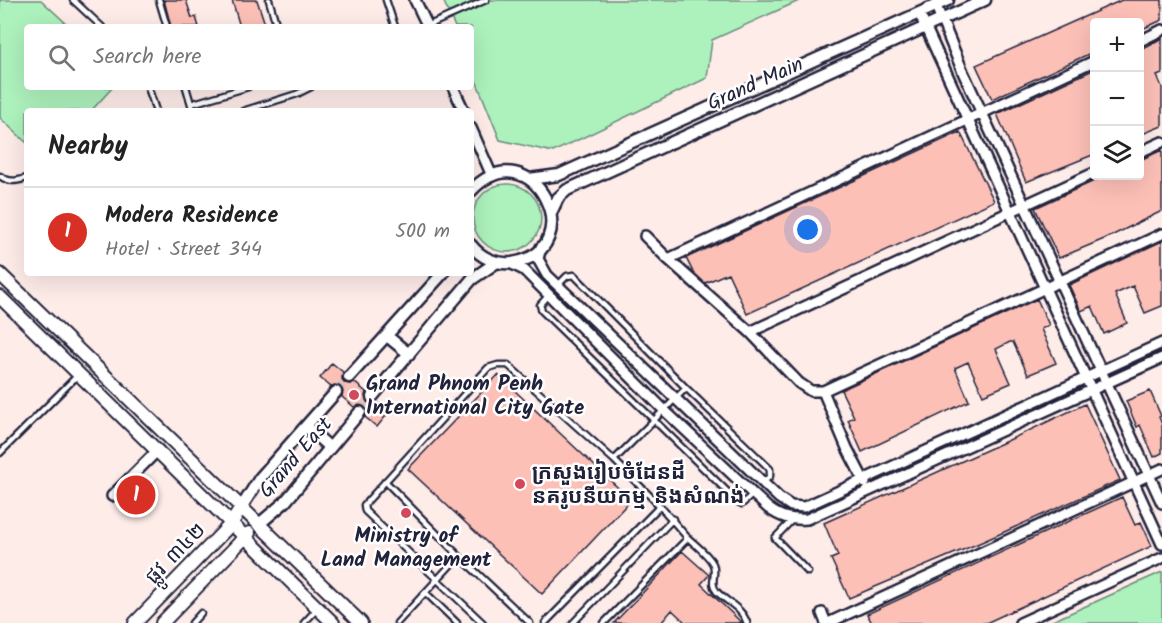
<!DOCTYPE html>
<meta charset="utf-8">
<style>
:root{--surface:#fff;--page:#f2f2f2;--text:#222;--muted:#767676;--line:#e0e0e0;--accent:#d93025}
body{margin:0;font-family:Kalam,"Noto Sans Khmer",sans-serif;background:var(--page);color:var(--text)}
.controls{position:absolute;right:18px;top:18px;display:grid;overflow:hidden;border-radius:6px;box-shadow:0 6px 24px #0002}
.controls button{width:54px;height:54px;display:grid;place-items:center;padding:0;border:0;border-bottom:2px solid var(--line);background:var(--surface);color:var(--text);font:30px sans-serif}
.you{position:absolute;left:808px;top:230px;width:21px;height:21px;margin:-15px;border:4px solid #fff;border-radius:50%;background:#1a73e8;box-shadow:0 0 0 9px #1a73e833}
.badge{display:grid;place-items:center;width:39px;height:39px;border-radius:50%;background:var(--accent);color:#fff;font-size:20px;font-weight:700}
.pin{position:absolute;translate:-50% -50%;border:3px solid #fff;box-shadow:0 2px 6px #0006}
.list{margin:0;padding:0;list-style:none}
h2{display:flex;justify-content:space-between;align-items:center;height:78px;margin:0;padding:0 24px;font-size:26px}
h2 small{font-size:20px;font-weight:400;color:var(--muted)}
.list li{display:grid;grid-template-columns:39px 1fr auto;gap:18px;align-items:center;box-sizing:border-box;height:90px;padding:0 24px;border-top:2px solid var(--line)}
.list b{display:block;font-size:22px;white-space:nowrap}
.list p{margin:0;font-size:20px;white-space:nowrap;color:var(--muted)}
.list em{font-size:20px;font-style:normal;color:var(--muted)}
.icon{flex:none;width:33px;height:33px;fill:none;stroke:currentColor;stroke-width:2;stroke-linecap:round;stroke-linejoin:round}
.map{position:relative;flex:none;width:1162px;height:623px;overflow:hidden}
.search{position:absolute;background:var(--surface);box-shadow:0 6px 24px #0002;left:24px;top:24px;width:450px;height:66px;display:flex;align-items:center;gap:15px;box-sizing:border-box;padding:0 21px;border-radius:6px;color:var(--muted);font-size:22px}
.panel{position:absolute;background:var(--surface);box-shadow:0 6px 24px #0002;left:24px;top:108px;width:450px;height:168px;border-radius:6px}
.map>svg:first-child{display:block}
</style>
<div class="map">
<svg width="1162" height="623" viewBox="0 0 1162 623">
<rect width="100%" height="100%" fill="#feece9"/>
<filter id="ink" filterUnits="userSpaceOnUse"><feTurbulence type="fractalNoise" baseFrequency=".0167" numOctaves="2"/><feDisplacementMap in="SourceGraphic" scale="12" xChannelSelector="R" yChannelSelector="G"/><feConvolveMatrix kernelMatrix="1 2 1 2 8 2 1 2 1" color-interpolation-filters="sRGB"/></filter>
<g filter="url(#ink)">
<path fill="#adf1bc" stroke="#688a7c" stroke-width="1.5" d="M0 0H41L70 27H27V87H113L91 111H27V143L0 118Z
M443 0H801L712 40 707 78 553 152 500 140 471 68V27H455Z
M473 218a34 34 0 1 1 68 0a34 34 0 1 1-68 0Z
M1162 572V623H1048Z"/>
<path fill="#fcc0b7" stroke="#22223b" stroke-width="1.5" d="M164 0H186L192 18 196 17 199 27H171Z
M232 0H257L266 27H240Z
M1122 0H1162V20L1140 30V22H1095V51L992 99 976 65Z
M1162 38V74L1157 76 1162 87V126L1140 135V50Z
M1095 69V154L1026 182 997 114Z
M960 132 994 201 747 314 728 273 705 283 693 272 686 258Z
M1162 150V211L1109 237 1059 258 1035 208 1105 176H1140V160Z
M1162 241V306L1145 313 1133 286 1115 294 1127 323 1104 334 1092 306 1081 311 1069 285Z
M1037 299 1049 325 1041 329 1056 363 1028 375 1013 342H1010L996 349 1011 383 983 395 968 362 955 368 969 401 862 452 848 420 854 417 841 390Z
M332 363 343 372 342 379 344 383 351 384 354 382 366 392 365 396 367 402 371 404 377 402 389 412 377 427 365 417 367 413 365 407 361 405 354 407 342 397 343 390 340 386 334 385 331 387 320 378Z
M498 375 631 500 542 594 408 469Z
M1150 391 1161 416 1159 417 1162 424V453L1154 457 1140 425 1137 427 1126 401Z
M1085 404 1120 480 984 541 849 598 831 559 838 556 824 523 1009 440Z
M1122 497 1135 525 1141 522 1152 546 986 623H872L867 614Z
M682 551 709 575 701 584 742 623H686L672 610 661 623H614Z"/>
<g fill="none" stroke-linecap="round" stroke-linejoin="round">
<path stroke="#d2c4c6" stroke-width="10" stroke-dasharray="10 5" stroke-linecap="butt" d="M336 392 349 377
M360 412 372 397"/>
<defs>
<path id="service" d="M73 0 102 27
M159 0 167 27
M269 0 277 27
M386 0 395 27
M427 26 486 0
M148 87 156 111
M186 87 193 111
M191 104 248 87
M243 111 297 94 311 87
M0 176C10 183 16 181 27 178
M558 285 567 276 574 275 686 388 770 469V476L763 483
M548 296 540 305 542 311 738 502 742 504 753 494
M0 453 77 376
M614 460 686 388
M385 481 459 556
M793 519 775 538 808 572
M686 536C694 544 708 554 713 564 717 574 709 583 717 592 728 603 742 608 747 623
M426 593 457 623
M192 623 201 613
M304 623 318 608
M397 623 459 556 530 623
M483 623 365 511 364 505 488 368 498 365H508L614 460 660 506 686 536V540L604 623
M545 623 660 506
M573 623 673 519"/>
<path id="minor" d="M415 0 428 27
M936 6 963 72 1162 503
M919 13 1162 544
M1140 41 1162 30
M453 87 464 111
M471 128 492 176
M1140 152 1162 142
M645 236 668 259 750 332 799 383 811 391H823L1162 234
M541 247 538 259 547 275 779 498 791 506 804 507 1162 343
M668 259 1094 61
M510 263 524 270 664 410 768 508C781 518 791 520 807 519L1162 358
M750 332 1094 173
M823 391 847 448 865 483
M112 496 158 450
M822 613 826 623
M828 623 1162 469
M1020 623 1162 558"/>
<path id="tertiary" d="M529 179 559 175 948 0
M471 191C533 126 593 251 512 263 496 265 480 257 471 245
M551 213 558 198 567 190 985 0
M387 336 409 354
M349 377 443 273
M372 397 472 279 497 262
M306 426 330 448
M241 508 260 478 336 392
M258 525 285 502 360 412"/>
<path id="secondary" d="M0 274 361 623
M0 297 333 623
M135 623 231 524 241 508
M162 623 249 533"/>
</defs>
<use href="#service" stroke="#22223b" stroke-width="9"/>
<use href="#minor" stroke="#22223b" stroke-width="14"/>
<use href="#tertiary" stroke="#22223b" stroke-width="15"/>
<use href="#secondary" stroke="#22223b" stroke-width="16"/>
<use href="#service" stroke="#fff" stroke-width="4.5"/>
<use href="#minor" stroke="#fff" stroke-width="9"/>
<use href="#tertiary" stroke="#fff" stroke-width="10"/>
<use href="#secondary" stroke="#fff" stroke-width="12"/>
</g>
</g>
<g fill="#d1495b" stroke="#fff" stroke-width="2">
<circle cx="354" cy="395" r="6"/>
<circle cx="520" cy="484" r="6"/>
<circle cx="406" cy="513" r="6"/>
</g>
<g text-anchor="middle" stroke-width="5" stroke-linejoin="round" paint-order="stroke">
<g font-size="21" fill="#22223b" stroke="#fff">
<text transform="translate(755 83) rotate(-24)" y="7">Grand Main</text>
<text transform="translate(295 457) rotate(-49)" y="7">Grand East</text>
<text transform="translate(175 553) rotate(-46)" y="7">ផ្លូវ ៣៤២</text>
</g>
<g font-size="21" font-weight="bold" fill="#22223b" stroke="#fff" text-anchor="start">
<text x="366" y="390">Grand Phnom Penh<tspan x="366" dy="24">International City Gate</tspan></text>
<text x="532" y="479">ក្រសួងរៀបចំដែនដី<tspan x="532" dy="24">នគរូបនីយកម្ម និងសំណង់</tspan></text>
<text x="406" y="542" text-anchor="middle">Ministry of<tspan x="406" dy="24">Land Management</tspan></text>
</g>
</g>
</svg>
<div class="controls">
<button>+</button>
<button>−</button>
<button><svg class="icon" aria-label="layers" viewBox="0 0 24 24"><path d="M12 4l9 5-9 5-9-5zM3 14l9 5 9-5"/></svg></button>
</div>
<div class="you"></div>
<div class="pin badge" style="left:136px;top:495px">1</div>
<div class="search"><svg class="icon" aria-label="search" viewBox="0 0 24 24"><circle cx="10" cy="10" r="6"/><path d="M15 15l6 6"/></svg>Search here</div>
<section class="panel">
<h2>Nearby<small></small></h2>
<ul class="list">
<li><span class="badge">1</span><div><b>Modera Residence</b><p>Hotel · Street 344</p></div><em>500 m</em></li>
</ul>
</section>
</div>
